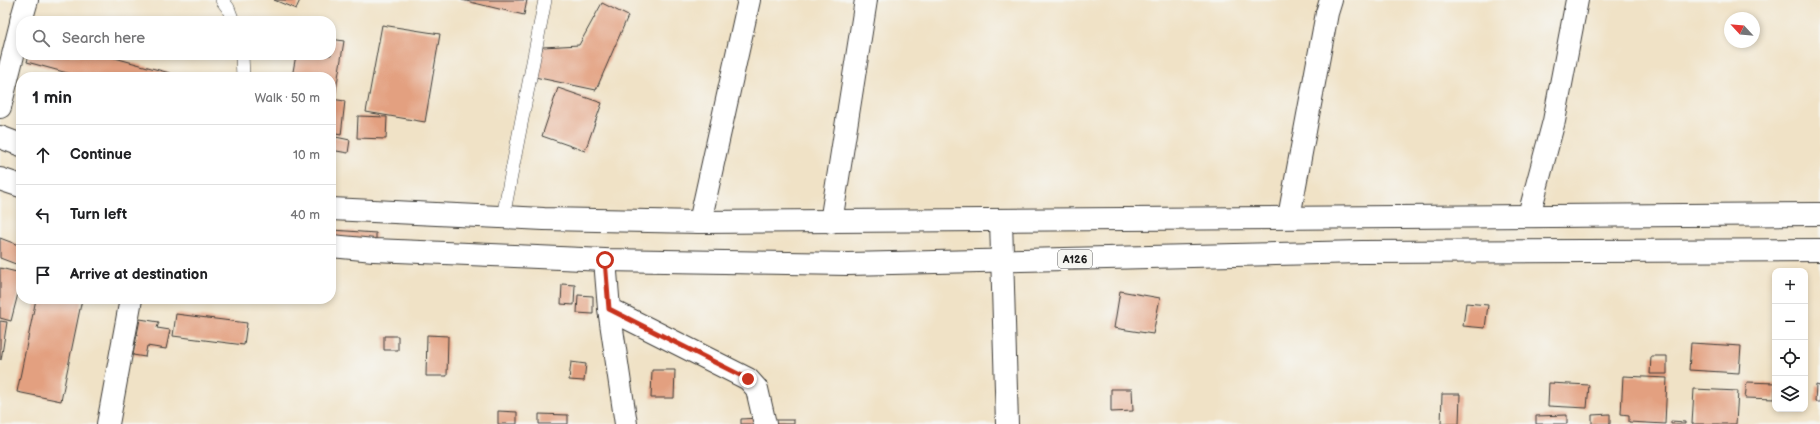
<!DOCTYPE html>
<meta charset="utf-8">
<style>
:root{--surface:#fff;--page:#f6f6f6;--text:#202124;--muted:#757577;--line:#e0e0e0}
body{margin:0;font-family:"Balsamiq Sans",sans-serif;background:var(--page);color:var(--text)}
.controls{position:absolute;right:12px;bottom:12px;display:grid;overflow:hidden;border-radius:8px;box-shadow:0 2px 6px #0003}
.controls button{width:36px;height:36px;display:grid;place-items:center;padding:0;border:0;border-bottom:1px solid var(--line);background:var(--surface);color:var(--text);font:20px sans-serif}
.compass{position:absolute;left:1724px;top:12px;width:36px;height:36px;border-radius:50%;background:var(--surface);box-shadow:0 2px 6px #0003;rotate:296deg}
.stop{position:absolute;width:12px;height:12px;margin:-9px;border:3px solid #c8321e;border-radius:50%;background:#fff}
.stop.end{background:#c8321e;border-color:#fff;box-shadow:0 1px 4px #0008}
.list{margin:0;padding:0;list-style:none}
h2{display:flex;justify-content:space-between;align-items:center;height:52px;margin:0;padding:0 16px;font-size:17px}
h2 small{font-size:13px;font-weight:400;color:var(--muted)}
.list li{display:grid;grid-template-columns:26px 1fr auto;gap:12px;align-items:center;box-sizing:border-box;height:60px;padding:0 16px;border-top:1px solid var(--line)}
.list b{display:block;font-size:15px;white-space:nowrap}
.list em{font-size:13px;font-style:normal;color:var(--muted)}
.icon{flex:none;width:22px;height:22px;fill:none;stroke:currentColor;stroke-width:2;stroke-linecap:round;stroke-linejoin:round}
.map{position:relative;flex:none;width:1820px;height:424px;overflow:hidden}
.search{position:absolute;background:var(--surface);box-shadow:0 2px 6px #0003;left:16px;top:16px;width:320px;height:44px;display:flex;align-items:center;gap:10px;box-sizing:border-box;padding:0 14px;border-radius:16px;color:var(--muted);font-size:15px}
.panel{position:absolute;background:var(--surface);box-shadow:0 2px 6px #0003;left:16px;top:72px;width:320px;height:232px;border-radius:16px}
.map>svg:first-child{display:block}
</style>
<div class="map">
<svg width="1820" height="424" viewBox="0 0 1820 424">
<rect width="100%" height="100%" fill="#f6f6f2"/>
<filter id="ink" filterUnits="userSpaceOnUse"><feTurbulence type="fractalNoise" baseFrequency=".025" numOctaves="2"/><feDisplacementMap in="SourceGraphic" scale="8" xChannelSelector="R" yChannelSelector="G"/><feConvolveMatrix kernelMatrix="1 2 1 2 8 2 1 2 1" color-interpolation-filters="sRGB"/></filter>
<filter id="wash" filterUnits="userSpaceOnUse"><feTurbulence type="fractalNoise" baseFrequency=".012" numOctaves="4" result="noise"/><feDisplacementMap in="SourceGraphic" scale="16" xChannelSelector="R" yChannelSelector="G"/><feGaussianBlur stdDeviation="0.9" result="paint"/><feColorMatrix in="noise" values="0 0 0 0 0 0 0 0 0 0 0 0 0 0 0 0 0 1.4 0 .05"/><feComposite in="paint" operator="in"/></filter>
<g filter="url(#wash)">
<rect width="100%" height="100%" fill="#f0e2c6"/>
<g id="blocks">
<path fill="#e3a080" d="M274 0H300L296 9Z
M462 0H527L524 15Z
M602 3 628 16 596 90 530 76 543 47 579 45Z
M382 25 440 34 425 122 366 112Z
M331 39 344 41 335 96 331 95V77H292L296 55H331Z
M29 55H104L177 75V77H82L27 62Z
M558 88 602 103 585 151 542 136Z
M331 99 345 101 341 135 331 133Z
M358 116 387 117 386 139 357 138Z
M331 136 350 140 348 153 331 150Z
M332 230 376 233V244L331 240Z
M0 238 21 246V266L0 258Z
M0 268 21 273V282L11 321 0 318Z
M562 284 575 285 574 305 561 304Z
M1120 291 1160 298 1153 334 1114 328Z
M578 295 593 296V314L577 313Z
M36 299H82L61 401 17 392Z
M1466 303 1488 305 1485 328 1463 326Z
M176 314 247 323 244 345 173 336Z
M140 319 159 322 157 328 170 330 166 349 147 346 145 357 133 355Z
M0 321 7 322 1 360 0 359Z
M427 335 448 336 447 376H426Z
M384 336H398V350H384Z
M1691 343 1741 346 1739 373 1689 370Z
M1651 356H1667V374H1650Z
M571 362 586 364 584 381 569 380Z
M652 370H675L674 398H651Z
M1623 376 1667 378 1665 424 1629 422V415L1621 414Z
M1747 382 1775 383V399L1745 398Z
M1549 383 1589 385 1587 408 1548 406Z
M1816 385 1820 386V402H1815Z
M1111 389H1132L1133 411 1111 412Z
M1694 389 1738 391 1736 424H1692Z
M1442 394H1460L1459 424H1441Z
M498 411 517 412V424H498Z
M539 414 568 415V424H539Z
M1610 414V424H1592V415Z
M1567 415V424H1536V416Z
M759 418V424H741V419Z
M772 420H794V424H772Z
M1671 421 1685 422V424H1671Z"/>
</g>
</g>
<g filter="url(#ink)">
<use href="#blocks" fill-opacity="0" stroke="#3c3a36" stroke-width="1"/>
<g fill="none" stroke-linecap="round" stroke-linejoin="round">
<defs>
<path id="service" d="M222 0 228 8 233 21
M242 55 243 77
M503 217 545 0"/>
<path id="minor" d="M21 21 27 0
M0 107 21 23
M1529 215 1554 121 1577 0
M1289 217 1327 13 1331 0
M1001 220 1007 424
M700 222 749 0
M831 222 866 0
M605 260 609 309 626 424
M609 309 748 379 757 389 765 424
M108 424 131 299"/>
<path id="trunk" d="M0 137 21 145
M0 179 21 186
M331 209 544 219 700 222 1820 214
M331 246 374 250 605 260 848 264 1362 252 1820 250"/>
</defs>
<use href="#service" stroke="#3c3a36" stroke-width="14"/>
<use href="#minor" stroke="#3c3a36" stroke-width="24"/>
<use href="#trunk" stroke="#3c3a36" stroke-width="24"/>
<use href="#service" stroke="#fff" stroke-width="13"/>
<use href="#minor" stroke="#fff" stroke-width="22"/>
<use href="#trunk" stroke="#fff" stroke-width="22"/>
</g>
</g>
<g fill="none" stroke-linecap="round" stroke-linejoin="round" filter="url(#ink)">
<path stroke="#c8321e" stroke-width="5" d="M605 260 609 309 748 379"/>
</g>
<g text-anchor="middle" stroke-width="4" stroke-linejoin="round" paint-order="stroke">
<rect fill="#f6f6f2" stroke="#5d5d5c" stroke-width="1" x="1058" y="250" width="34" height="18" rx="3"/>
<g font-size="11" font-weight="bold" fill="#1c1c1c">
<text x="1075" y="263">A126</text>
</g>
</g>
</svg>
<div class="controls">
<button>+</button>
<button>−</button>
<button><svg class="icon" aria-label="locate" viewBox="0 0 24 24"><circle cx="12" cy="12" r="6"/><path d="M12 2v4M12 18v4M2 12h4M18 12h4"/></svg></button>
<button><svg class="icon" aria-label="layers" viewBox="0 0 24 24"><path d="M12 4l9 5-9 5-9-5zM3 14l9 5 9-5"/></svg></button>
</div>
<svg class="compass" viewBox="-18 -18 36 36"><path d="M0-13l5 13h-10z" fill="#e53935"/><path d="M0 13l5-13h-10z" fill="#757577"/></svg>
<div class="stop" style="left:605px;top:260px"></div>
<div class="stop end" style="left:748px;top:379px"></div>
<div class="search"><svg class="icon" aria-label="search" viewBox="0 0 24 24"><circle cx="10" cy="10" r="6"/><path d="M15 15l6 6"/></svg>Search here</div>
<section class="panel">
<h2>1 min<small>Walk · 50 m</small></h2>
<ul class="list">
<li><svg class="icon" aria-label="ahead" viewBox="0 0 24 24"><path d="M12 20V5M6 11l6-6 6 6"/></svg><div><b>Continue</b></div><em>10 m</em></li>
<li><svg class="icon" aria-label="left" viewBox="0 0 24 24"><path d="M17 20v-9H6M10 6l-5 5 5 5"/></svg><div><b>Turn left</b></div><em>40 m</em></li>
<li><svg class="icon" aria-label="arrive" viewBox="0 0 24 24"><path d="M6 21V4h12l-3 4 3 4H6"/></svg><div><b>Arrive at destination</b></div></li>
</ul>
</section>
</div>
